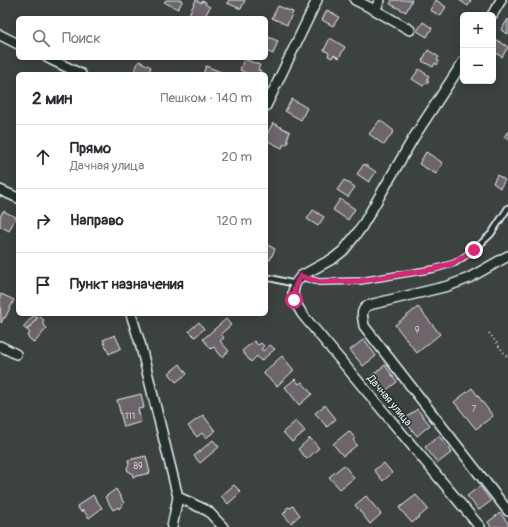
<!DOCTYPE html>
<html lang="ru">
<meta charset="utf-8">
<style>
:root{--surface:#fff;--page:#f7f7f7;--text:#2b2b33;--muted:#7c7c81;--line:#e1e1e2}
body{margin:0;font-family:Pangolin,sans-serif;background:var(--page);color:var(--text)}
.controls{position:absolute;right:12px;top:12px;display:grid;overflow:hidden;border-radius:6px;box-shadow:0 2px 10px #0003}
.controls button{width:36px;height:36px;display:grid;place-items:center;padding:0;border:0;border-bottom:1px solid var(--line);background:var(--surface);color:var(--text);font:20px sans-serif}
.stop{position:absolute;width:12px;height:12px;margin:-9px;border:3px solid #db2777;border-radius:50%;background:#fff}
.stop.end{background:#db2777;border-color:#fff;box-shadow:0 1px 4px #0008}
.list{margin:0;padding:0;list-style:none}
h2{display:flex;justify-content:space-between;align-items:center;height:52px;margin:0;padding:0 16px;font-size:17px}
h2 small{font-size:13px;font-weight:400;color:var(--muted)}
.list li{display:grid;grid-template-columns:26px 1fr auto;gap:12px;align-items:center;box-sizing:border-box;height:64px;padding:0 16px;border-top:1px solid var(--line)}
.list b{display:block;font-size:15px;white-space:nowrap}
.list p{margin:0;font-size:13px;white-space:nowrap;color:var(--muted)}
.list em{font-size:13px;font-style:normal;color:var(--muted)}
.icon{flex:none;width:22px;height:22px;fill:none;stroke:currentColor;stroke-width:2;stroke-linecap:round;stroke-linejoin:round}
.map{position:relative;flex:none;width:508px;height:527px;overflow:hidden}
.search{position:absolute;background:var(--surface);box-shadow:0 2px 10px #0003;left:16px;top:16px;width:252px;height:44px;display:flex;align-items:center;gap:10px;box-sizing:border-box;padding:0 14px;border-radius:6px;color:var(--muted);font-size:15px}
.panel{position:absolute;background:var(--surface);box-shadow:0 2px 10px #0003;left:16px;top:72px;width:252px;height:244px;border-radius:6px}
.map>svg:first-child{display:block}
</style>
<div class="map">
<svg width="508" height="527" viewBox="0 0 508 527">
<rect width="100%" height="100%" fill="#3c4240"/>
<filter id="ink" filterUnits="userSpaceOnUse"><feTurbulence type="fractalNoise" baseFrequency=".025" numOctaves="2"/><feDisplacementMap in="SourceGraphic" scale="8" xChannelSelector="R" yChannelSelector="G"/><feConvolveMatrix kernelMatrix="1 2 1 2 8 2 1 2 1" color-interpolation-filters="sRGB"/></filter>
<g filter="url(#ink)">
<path fill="#6e656b" stroke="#e8f1f8" d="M166 0H183L178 9 164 2Z
M196 0 201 3 202 1 206 2 205 4 210 7 204 18H197L189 14Z
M229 0H245L241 9 227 3Z
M392 0H412L406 12 390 4Z
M436 0 446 7 440 16 430 10Z
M459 0H471L468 6Z
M278 6 293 12 287 25 272 18Z
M327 10 339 17 333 26 322 20Z
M508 19V34L501 30Z
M423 22 432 28 427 37 417 31Z
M266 36 278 41 273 54 266 51Z
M330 38 345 47 339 58 334 55 332 58 328 56 329 53 324 50Z
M497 40 508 47 502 57 493 51V42L495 43Z
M428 50 439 57 437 60 439 61 437 65 435 63 433 67 422 61Z
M244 59 260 65 258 70 261 71 260 74 257 73 256 74H248L240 70Z
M139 61 151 67 148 74H133Z
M206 66 226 74H203Z
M419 69 429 76 427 80 429 81 427 84 425 83 423 86 412 79Z
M292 99 307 108 301 120 285 111Z
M380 120 394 131 384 145 369 134Z
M273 123 290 132 287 139 288 140V143L285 145 284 144 282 148 266 140V136Z
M508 131V140L504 137Z
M426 152 443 163 436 174 419 164Z
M364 164 376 172 369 182 357 174Z
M497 175 505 180 500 188 493 183Z
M344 180 355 187 348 197 337 190Z
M340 199 355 209 348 220 333 210Z
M313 210 324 217 318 226 307 219Z
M3 211 16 217 9 231 0 226V217Z
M266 244 275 249 270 260 266 259Z
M1 294 14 300 5 318 4 317 1 323 0 297Z
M418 307 440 334 417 353 395 325Z
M34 315 37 318 27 330 23 327Z
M39 316 44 320 42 323 47 328 34 343 27 336 30 333 27 330Z
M226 319 231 325 221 334 224 338 220 341 229 351 222 357 214 347 211 349 203 339Z
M199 322 204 329 195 337 189 331Z
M115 335 121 348 109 354 103 340Z
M364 339 376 356 363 366 350 350Z
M254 341 258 345 261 343 264 346 261 349 263 351 270 345 275 349 261 361 257 356 251 362 242 351Z
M282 356 293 369V371L277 386 264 374 265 371Z
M180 364 187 374 176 382 169 373Z
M385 365 397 382 384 392 371 376Z
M295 379 299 384 302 382 312 394 299 405 285 387Z
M472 388 493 416 476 429 454 402Z
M141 394 144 408 138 409 141 422 124 427 117 400Z
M325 405 336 419 327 427 315 413Z
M417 409 430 425 417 436 404 420Z
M203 415 215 431 206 438 202 433 197 437 188 426Z
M296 421 305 431 292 442 283 432Z
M349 431 355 438 353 440 357 445 343 456 333 444Z
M439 436 452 452 438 463 425 447Z
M310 438 319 448 307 459 298 449Z
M213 440 219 447 200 463 194 456Z
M146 456 150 473 133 477 132 473 128 471 127 468 129 464 128 460Z
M384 463 392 473 383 481 374 470Z
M344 465 354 478 340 489 329 477Z
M234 485 241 492 228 504 221 496Z
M480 486 491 501 479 510 467 496Z
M116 489 124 503 119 509 118 507 113 510 105 497Z
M93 495 102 508 89 518 83 510 81 512 77 506Z
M416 495 428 509 412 523 399 508Z
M366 496 381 514 370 524 355 505Z
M293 506 300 515 291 523 283 514 286 511V509L288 507 290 508Z
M500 513 508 523V527H491L488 522Z"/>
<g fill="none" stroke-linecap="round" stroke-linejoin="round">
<defs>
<path id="lane" d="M266 277 295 284
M302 277 319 282 360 281 434 269 455 263 474 250 491 234 508 208"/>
<path id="street" d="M355 0 375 10 410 30
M375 10 380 0
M492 15 501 0
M0 35 18 44
M48 58 81 74
M463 62 414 137 361 228 344 250 334 258 301 276 295 284 293 292 294 300 302 314 480 527
M266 106 317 0
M0 190 18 198
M508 256 469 278 448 286 369 305C359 310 363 317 364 326L508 511
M131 314 140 343 178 497 172 527
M0 346 16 354
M178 497 208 511 223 527"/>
</defs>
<use href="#lane" stroke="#e8f1f8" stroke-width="8"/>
<use href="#street" stroke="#e8f1f8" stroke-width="12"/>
<path stroke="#e8f1f8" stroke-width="2" stroke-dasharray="1 3" stroke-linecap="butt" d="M489 333 508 358"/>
<use href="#lane" stroke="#26332d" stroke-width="4.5"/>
<use href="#street" stroke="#26332d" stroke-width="9"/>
</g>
</g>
<g fill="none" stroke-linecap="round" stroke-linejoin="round" filter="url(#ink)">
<path stroke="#db2777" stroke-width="5" d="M294 300C293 290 295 285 301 276L319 282 360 281 434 269 454 263 474 250"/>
</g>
<g text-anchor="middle" stroke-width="3" stroke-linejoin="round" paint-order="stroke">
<g font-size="9" fill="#caced5">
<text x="417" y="333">9</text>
<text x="474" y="412">7</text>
<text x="130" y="419">111</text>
<text x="138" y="469">89</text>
</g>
<g font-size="11" fill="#e8f1f8" stroke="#26332d">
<text transform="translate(390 400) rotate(50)" y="4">Дачная улица</text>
</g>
</g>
</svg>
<div class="controls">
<button>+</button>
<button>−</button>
</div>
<div class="stop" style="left:294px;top:300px"></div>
<div class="stop end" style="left:474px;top:250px"></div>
<div class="search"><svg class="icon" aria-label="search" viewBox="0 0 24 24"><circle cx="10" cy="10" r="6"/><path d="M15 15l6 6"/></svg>Поиск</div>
<section class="panel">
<h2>2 мин<small>Пешком · 140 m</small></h2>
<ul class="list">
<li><svg class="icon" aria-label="ahead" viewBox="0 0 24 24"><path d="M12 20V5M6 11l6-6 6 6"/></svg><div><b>Прямо</b><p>Дачная улица</p></div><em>20 m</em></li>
<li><svg class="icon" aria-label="right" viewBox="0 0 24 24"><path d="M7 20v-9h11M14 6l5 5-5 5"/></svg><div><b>Направо</b></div><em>120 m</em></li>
<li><svg class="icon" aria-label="arrive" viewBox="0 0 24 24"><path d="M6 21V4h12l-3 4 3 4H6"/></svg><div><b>Пункт назначения</b></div></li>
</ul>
</section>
</div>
